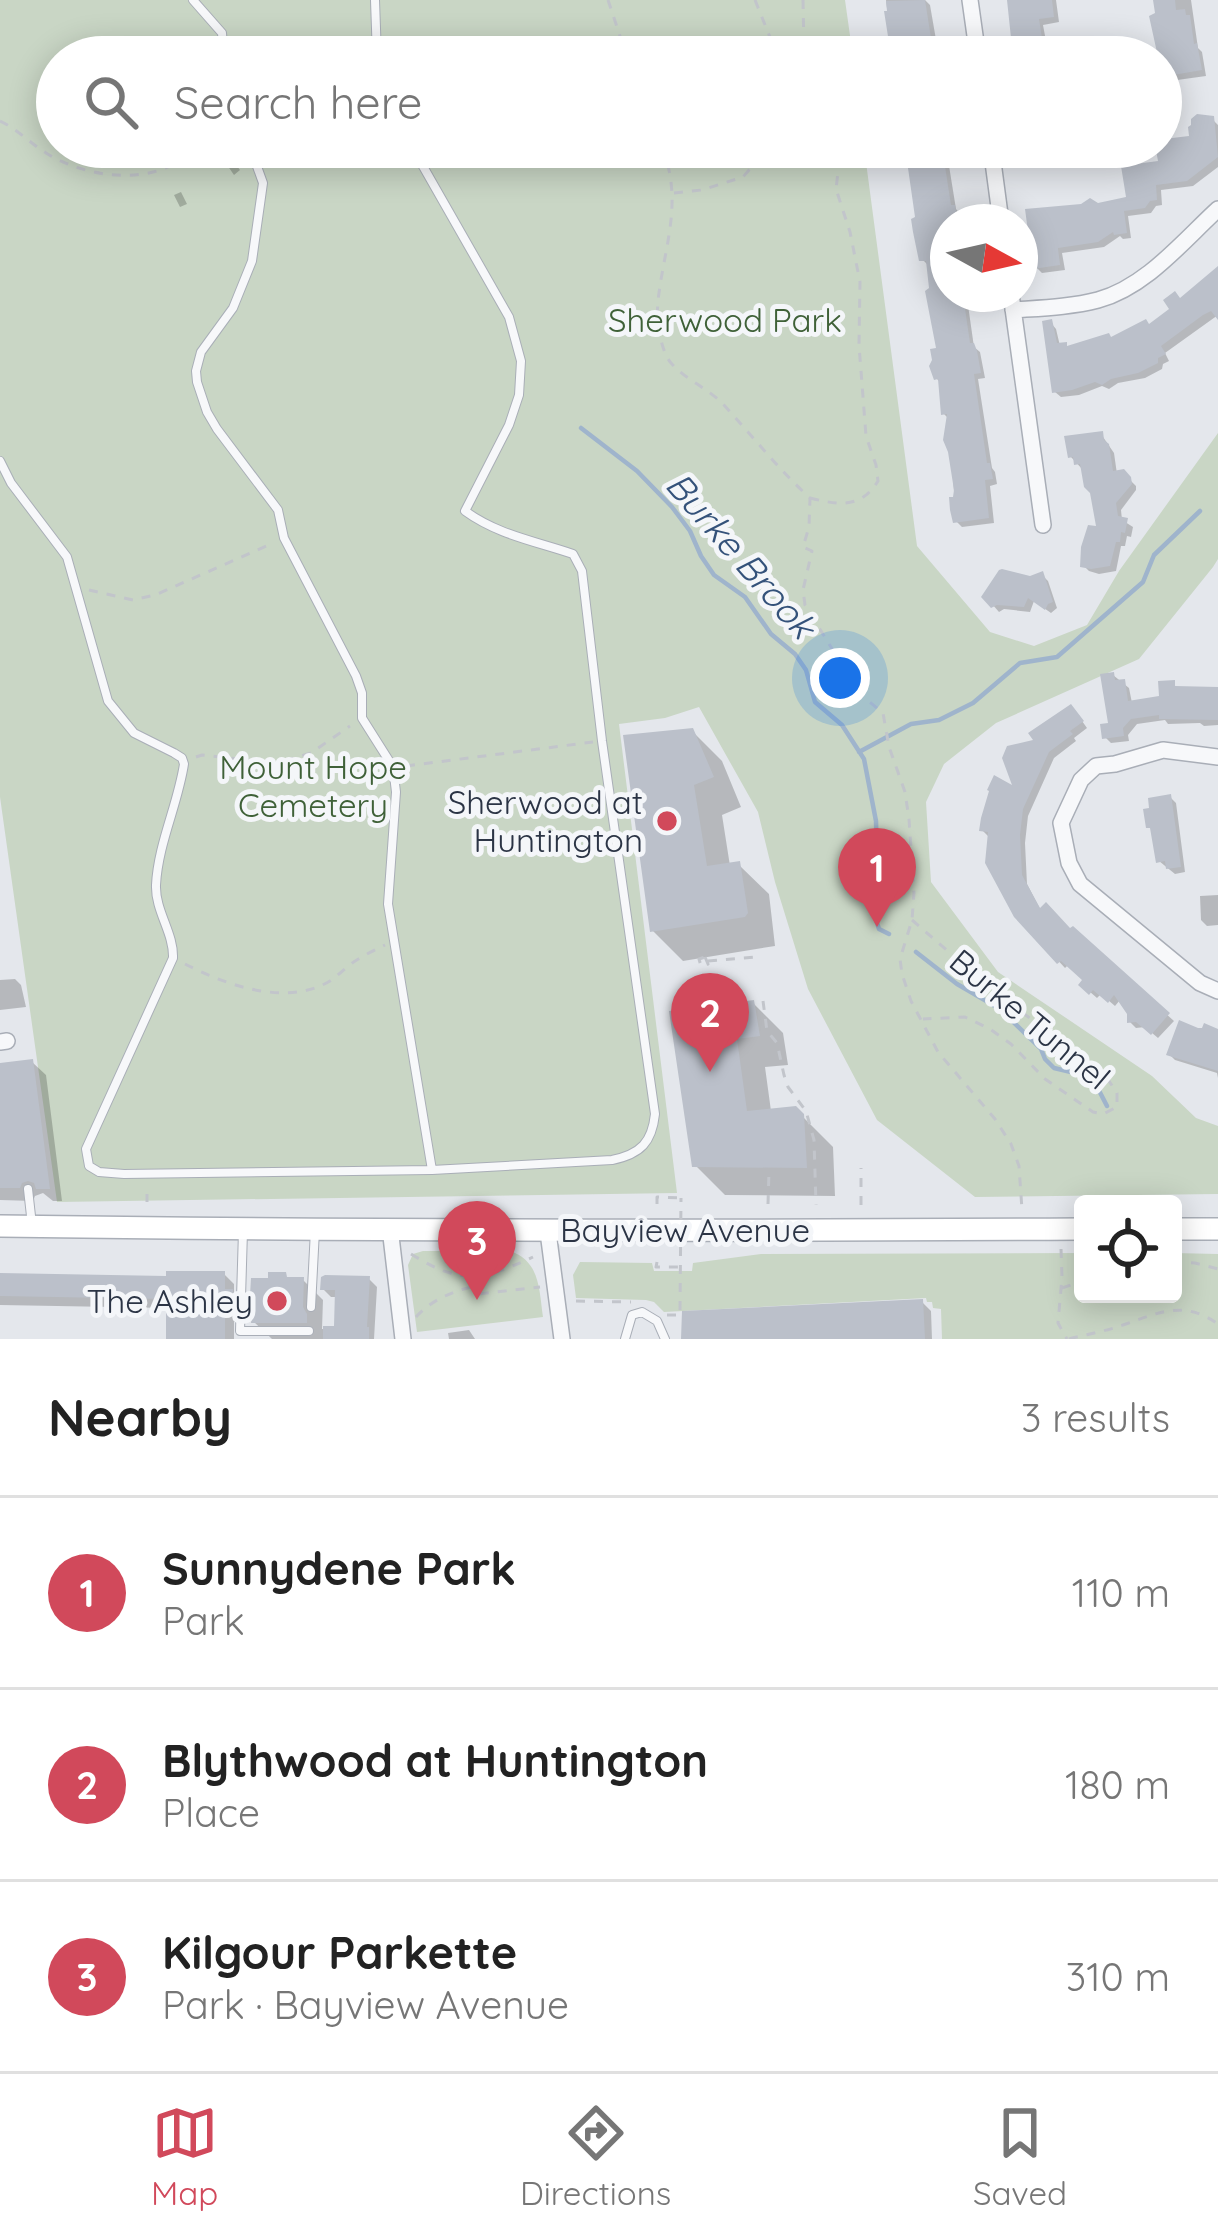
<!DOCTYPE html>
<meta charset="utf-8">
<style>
:root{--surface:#fff;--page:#f2f2f2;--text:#222;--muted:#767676;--line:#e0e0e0;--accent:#d1495b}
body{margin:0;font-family:Quicksand,sans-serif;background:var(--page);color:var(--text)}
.controls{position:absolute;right:36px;bottom:36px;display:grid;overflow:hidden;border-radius:12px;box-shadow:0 6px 30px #0003}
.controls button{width:108px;height:108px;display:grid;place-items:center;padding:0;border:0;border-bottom:3px solid var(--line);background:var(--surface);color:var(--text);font:60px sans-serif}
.compass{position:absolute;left:930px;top:204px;width:108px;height:108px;border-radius:50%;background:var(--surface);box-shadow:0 6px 30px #0003;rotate:98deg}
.you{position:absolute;left:840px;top:678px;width:42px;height:42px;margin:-30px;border:9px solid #fff;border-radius:50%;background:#1a73e8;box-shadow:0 0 0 18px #1a73e833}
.badge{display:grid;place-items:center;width:78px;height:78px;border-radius:50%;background:var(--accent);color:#fff;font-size:39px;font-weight:700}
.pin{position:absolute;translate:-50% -99px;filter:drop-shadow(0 3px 6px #0008)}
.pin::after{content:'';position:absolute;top:63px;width:42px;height:36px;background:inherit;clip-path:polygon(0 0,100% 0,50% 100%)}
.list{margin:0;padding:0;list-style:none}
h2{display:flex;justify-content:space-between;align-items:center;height:156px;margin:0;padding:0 48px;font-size:51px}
h2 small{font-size:39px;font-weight:400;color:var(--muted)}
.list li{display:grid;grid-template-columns:78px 1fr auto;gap:36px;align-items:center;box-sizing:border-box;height:192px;padding:0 48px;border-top:3px solid var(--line)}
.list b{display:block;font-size:45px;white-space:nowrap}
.list p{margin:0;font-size:39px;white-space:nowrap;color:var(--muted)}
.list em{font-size:39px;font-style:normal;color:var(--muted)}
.icon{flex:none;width:66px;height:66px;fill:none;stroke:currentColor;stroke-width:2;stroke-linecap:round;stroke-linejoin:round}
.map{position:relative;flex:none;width:1218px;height:1339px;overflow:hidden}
.search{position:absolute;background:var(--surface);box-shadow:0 6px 30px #0003;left:36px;right:36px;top:36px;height:132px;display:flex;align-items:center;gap:30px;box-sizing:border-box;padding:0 42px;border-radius:66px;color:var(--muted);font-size:45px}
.sheet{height:732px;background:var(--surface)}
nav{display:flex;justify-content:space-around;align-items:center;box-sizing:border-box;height:168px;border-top:3px solid var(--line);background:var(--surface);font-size:33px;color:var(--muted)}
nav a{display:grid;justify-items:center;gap:6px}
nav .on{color:var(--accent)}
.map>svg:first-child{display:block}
</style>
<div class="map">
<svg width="1218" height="1339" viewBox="0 0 1218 1339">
<rect width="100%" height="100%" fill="#e4e7ec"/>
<path fill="#c9d6c5" d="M0 0H845L853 57H57V147H864L917 546 990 632 1034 646 1087 625 1119 571 1218 433V559L1213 567 1139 659 996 723 944 764 926 802 931 882 998 972 1152 1076 1196 1118 1218 1126V1194L975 1197 877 1120 808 989 775 882 758 812 699 707 665 718 619 724 677 1193 57 1202 0 797Z
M423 1251H510C540 1261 539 1289 543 1317L417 1332 408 1265 413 1254Z
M1083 1253V1294H1173V1253L1218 1254V1339H942L941 1309 933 1308 932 1302H927L926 1298 664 1312 654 1302 646 1300 576 1298 573 1275 580 1262 652 1263 654 1271H692L693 1263 761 1254Z"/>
<path fill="#0003" d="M886 0H925L930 5 939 57H893Z
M1009 0H1056L1059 22 1043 25 1049 57H1018Z
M1157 0H1191L1198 48 1202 52 1206 76 1170 81 1164 75 1161 70Z
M1212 119 1218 125V167L1193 186 1161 190 1162 205 1156 206 1151 213 1128 216 1131 238 1123 239 1120 236 1104 247 1062 253 1065 270 1042 273 1036 267 1097 206 1129 200 1161 163 1159 150 1166 142 1193 139Z
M908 147H946L956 209 960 214 961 222H948V294H960L961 298 968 305 974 347 980 352 985 378 978 379 992 468 995 472 997 484 990 486 994 523 962 527 956 521 949 419 944 414 942 384 936 378 939 351 932 289 929 266 922 259Z
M1025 147H1071V152H1068L1069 162 1032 167 1026 161Z
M231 158 240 170 234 175 225 162Z
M181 192 187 204 180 207 174 195Z
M1218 269V315L1165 353 1169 361 1163 364 1162 369 1145 378 1118 383 1109 389 1102 386 1079 395 1061 397 1055 392 1051 323 1056 329 1060 346 1069 348 1112 340 1150 327Z
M1101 434 1114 453 1117 474 1123 473 1136 486V490L1121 510 1122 520 1133 527 1131 537 1127 536 1125 546H1121L1116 571 1099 574 1089 571 1083 565 1099 529 1093 491 1083 470 1071 457Z
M1042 575 1048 581 1057 608 1051 613 1034 601 1030 612 1004 609 999 612 985 596Z
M1113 675 1129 688 1132 703 1162 699 1173 684 1179 689H1218V725L1204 726 1200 723 1168 724 1165 720 1137 724 1128 735 1129 741 1111 743 1105 737 1112 725Z
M1077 714 1087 728 1074 738 1076 741 1054 758 1028 816 1025 843 1027 884 1041 911 1071 932 1073 930 1174 1021 1158 1038 1145 1027 1136 1028 1130 1022V1013L1120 1000 1115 1006 1101 994 1097 998 1082 985 1086 981 1068 965 1065 968 1016 915 988 836 982 830 1018 792 1039 742Z
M692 731 722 761 741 807 722 815 730 866 739 865 769 894 775 946 683 961 653 931Z
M1170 797 1176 803 1185 872 1175 874 1159 861Z
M1218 895V925L1207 926 1201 920 1200 896Z
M15 979 21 985 26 1007 0 1010V980Z
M753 1003 783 1033 788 1065 765 1067 771 1111 795 1109 833 1147 835 1196 725 1195 695 1165 672 1013Z
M1218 1037V1078L1217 1073 1175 1060 1170 1055Z
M32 1062 46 1075 62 1201H53L43 1193 35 1196 33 1201 0 1200V1066Z
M224 1274 234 1284V1295L242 1302 241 1322H234V1339H169V1308L0 1305V1276L169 1279Z
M369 1279 377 1287 374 1339H272L254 1322 290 1280H303L323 1300 322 1329H337L338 1297H331L323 1289Z
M922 1302 931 1311 932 1339H684L685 1314Z
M469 1330 475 1339H449L448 1333Z"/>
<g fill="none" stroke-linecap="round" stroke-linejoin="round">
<path stroke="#9fb4cc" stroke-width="4.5" d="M581 428 637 471 672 507 690 531 701 556 714 575 745 597 771 634 795 654 806 670 815 702 842 725 864 759 876 821 878 901 875 917 879 929 889 934
M859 752 911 724 939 720 973 703 1020 663 1057 657 1143 582 1154 555 1200 511
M916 952 957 984 1000 1009 1041 1049 1045 1059 1054 1068 1092 1077 1107 1106"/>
</g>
<path fill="#bbc0ca" d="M925 0 934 57H886L890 49 884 11H887L886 1Z
M1007 0H1052L1054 17 1039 19 1045 57H1013Z
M1153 0H1175L1176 10 1185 9 1186 15H1190L1194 44 1197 43 1202 70 1162 77 1161 57H1158L1149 16 1155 13Z
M1197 114 1214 116 1218 157 1187 181 1156 185 1157 200 1150 201 1145 208 1124 211 1127 233 1114 235 1113 232 1098 242 1058 248 1060 265 1033 269 1025 209 1081 204 1090 198 1098 203 1126 197 1121 166 1158 161 1156 150 1160 149 1164 139 1189 136 1188 127 1191 125V119Z
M905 147H942L951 205H955L958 222H948V294L963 295 970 343H974L977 351 981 373 974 374 987 463H990L993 479 985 480 989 518 953 523 950 510 949 497H953L954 490 948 452 943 440 947 414 941 415 938 379 934 380 929 366 932 360 930 349 936 348 925 291 929 288 926 261H919L913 232 911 219 915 217Z
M1218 266V320L1211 311 1203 315 1161 346 1166 354 1158 358V363L1138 373 1111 379 1102 385 1095 382 1072 390 1052 393 1042 321 1052 319 1057 343 1067 342V346L1109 333 1111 337 1146 319 1149 324 1169 309 1163 300 1175 291 1180 298Z
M1103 431 1104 440 1109 444 1113 471 1124 469 1131 477 1132 484 1116 503 1118 516 1128 518 1125 533 1121 532 1120 542H1116L1110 566 1091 569 1080 567 1081 547 1088 525 1096 526 1090 493 1084 487 1080 464 1074 465 1073 457 1068 458 1064 436Z
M1002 569 1030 576 1043 571 1053 602 1048 604 1045 610 1028 598 1024 607 997 605 991 608 981 597 999 570Z
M1114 672 1115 680 1125 679 1128 701 1159 696 1158 681 1175 680V686L1218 687V720L1159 719V715L1131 719 1123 728 1124 736 1102 739 1100 724 1108 723 1100 674Z
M1071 704 1084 721 1070 731 1073 734 1049 752 1023 809 1020 835 1022 875 1040 908 1046 902 1070 928 1073 926 1170 1013 1151 1035 1136 1022 1127 1023V1014L1114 995 1108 1003 1093 990 1089 995 1078 985 1082 980 1061 961 1057 964 1014 917 985 863 988 832 979 831 981 818 989 791 987 790 994 775 1012 785 1002 758 1007 746 1033 740 1028 733Z
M693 728 714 777 694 785 707 866 740 861 748 913 745 917 650 932 623 735Z
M1171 794 1181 867 1166 869 1165 861 1156 863 1150 828H1146L1143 809 1149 808 1148 798Z
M754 1000 760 1036 737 1039 747 1111 796 1106 804 1114 807 1168 692 1167 669 1011Z
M1179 1020 1198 1028H1202L1204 1023 1218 1029V1071L1166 1055Z
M33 1059 50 1189H36L34 1183 28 1181 22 1183 20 1188H0V1063Z
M166 1271H225V1289H233L232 1313H225V1339H166V1299L0 1296V1273L166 1276Z
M268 1272H286L287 1277H304L303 1307 307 1314V1323H251L252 1313H249L251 1278H268Z
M325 1275 370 1276 367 1327H369V1339H323V1326H334L335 1290H320L321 1277Z
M923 1299 925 1339H681L682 1311Z"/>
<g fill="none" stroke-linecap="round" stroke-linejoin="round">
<defs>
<path id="lane" d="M193 0 222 33 224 57
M375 0 377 57
M250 147 263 183 252 261 233 308 201 352 196 371 197 382 207 412 217 429 278 510 284 538 356 676 362 693V718L393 767 396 792 388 904 432 1170
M0 461 11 483 67 557 108 701 134 733 174 753 182 758 184 764C178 804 158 844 156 885 155 911 174 933 173 958L86 1149 89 1166 99 1172 124 1174 432 1170 612 1160C641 1154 652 1142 655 1114L602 741 582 571 573 554C535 541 498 535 465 511L509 425 519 395 521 361 509 317 412 147
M28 1189 32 1225
M243 1231 240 1331H309
M311 1307 315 1230
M625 1339 632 1315 642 1312 657 1321 665 1339"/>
<path id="street" d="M970 0 978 57
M991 147 1001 222
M1011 294 1043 525
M1013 310C1041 308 1071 307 1098 300 1146 287 1183 241 1218 209
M1218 757 1163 750 1115 764 1096 766 1081 780 1061 823 1069 863 1080 884 1200 983 1218 991
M0 1042 7 1041
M390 1228 403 1339
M548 1232 562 1339"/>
<path id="secondary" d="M0 1226C361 1231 722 1231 1083 1229
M1173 1229H1218"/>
</defs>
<use href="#lane" stroke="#a9aeb7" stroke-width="10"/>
<use href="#street" stroke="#a9aeb7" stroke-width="18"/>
<use href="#secondary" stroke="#a9aeb7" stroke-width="24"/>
<path stroke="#c2c5cb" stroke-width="3" stroke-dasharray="9 9" stroke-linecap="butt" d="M608 0 627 57
M755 0 778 57
M803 0 804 50 816 57
M0 121C17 129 30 143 46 153 81 175 135 184 172 165 180 161 187 153 194 147
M662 147C684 203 664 246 658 301 656 318 660 350 671 363 685 379 707 388 722 403 751 434 778 469 810 498L809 527 803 547 812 551 803 590 805 605 860 694 883 713 889 747 905 792 909 819 914 893 912 920 900 959 902 974 911 1001 938 1052 995 1119 1011 1144 1019 1166 1022 1210
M674 193 702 190 743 177 769 147
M810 498C838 505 861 509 878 481L876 465 866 436 859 345 860 282 850 232 836 189 841 147
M89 590 133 600 155 595 271 544
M196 757 202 755 277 763 311 753 350 726
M406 766 593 742
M912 920 995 992 1031 1019 1050 1040 1105 1075 1117 1093V1107L1103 1114 1093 1112 1045 1079 1011 1044 990 1029 965 1017 923 1019
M705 957 708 964 701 966 699 959Z
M708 961 756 957
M185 964C226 985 286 1007 330 981 340 974 349 964 360 958 368 953 377 949 385 945
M763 1001 767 1031 777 1043 784 1075 788 1087 806 1111 814 1140 816 1205
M147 1202V1194
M657 1204V1197L681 1198
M768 1204 769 1171
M861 1205V1168
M1061 1249 1062 1277 1058 1323 1067 1339
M411 1254C461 1285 481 1281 533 1257
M657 1262 656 1267H681
M1173 1262 1195 1263 1218 1269
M476 1278 478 1294 540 1287
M1062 1288 1083 1281
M576 1301 631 1302
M667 1315H677L680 1310
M416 1317C433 1299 451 1292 475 1286
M1069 1339C1088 1334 1107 1331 1126 1324 1160 1312 1184 1300 1218 1324"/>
<use href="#lane" stroke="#f7f8fa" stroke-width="8"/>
<use href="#street" stroke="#f7f8fa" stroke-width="15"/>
<use href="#secondary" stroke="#fff" stroke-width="21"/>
<path stroke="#c2c5cb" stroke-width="3" stroke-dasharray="9 9" stroke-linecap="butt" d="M680 1310 681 1198"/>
</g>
<g fill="#d1495b" stroke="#f4f6f9" stroke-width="4.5">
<circle cx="667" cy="821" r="12"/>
<circle cx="277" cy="1301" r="12"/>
</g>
<g text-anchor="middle" stroke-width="10" stroke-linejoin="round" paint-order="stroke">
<g font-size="33" fill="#3f6138" stroke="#f4f6f9">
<text x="725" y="332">Sherwood Park</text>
<text x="313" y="779">Mount Hope<tspan x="313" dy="38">Cemetery</tspan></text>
</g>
<g font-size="33" fill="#2b3445" stroke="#f4f6f9" text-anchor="end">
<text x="643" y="814">Sherwood at<tspan x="643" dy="38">Huntington</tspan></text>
<text x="253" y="1313">The Ashley</text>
</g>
<g font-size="33" fill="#2b3445" stroke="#f4f6f9">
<text transform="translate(1030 1019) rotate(40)" y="12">Burke Tunnel</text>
<text x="685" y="1242">Bayview Avenue</text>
</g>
<g font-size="36" font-style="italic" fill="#34527a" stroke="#f4f6f9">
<text transform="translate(741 555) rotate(49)" y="13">Burke Brook</text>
</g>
</g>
</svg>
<div class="controls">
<button><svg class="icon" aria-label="locate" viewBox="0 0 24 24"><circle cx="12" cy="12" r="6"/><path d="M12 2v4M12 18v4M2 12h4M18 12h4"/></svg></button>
</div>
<svg class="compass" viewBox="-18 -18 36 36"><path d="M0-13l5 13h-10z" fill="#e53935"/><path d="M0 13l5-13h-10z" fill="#767676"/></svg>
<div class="you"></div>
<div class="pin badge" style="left:877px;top:927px">1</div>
<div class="pin badge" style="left:710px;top:1072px">2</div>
<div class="pin badge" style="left:477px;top:1300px">3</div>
<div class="search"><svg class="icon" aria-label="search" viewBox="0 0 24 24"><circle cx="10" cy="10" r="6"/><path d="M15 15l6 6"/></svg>Search here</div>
</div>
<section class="sheet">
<h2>Nearby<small>3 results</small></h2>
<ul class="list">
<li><span class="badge">1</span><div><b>Sunnydene Park</b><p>Park</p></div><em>110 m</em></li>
<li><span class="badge">2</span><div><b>Blythwood at Huntington</b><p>Place</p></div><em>180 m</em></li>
<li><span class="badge">3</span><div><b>Kilgour Parkette</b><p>Park · Bayview Avenue</p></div><em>310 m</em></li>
</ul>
</section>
<nav>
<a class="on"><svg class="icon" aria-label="map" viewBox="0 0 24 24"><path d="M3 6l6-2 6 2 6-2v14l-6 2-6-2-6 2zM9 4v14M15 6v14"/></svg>Map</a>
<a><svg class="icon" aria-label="directions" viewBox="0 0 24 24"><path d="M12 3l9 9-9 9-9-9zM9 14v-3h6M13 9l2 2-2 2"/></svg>Directions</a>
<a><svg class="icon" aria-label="saved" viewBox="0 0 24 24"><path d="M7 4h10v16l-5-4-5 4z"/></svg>Saved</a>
</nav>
